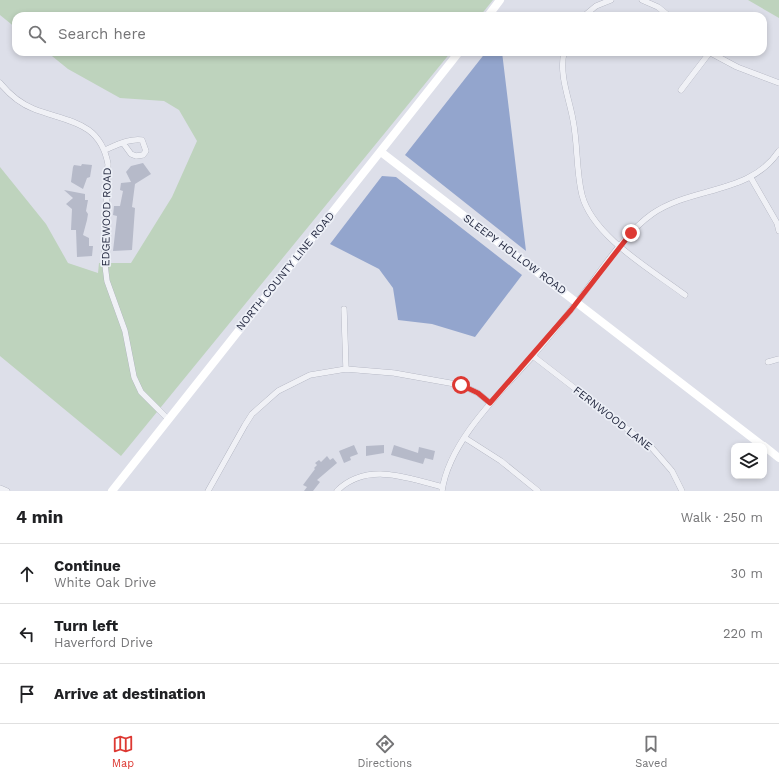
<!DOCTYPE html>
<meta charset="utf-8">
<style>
:root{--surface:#fff;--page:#f2f2f2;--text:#202124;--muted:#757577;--line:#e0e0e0;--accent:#dd3933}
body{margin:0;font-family:"Work Sans",sans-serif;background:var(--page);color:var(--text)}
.controls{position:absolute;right:12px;bottom:12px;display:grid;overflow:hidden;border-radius:8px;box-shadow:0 2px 6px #0003}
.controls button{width:36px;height:36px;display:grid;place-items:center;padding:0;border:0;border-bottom:1px solid var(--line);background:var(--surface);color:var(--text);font:20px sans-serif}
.stop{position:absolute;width:12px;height:12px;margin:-9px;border:3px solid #dd3933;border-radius:50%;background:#fff}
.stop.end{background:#dd3933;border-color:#fff;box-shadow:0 1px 4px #0008}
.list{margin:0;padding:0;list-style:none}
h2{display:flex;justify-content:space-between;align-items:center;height:52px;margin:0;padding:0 16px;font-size:17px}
h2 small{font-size:13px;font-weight:400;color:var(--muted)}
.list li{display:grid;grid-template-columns:26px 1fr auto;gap:12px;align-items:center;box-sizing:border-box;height:60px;padding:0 16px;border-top:1px solid var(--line)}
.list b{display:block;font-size:15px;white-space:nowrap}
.list p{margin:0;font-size:13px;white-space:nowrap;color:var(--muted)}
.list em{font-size:13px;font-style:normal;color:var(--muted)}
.icon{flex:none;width:22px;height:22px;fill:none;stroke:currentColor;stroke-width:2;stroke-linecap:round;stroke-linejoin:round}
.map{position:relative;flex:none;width:779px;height:491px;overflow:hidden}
.search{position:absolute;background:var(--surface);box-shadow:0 2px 6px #0003;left:12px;right:12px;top:12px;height:44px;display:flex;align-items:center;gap:10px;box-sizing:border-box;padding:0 14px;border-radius:12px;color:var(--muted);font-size:15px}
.sheet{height:232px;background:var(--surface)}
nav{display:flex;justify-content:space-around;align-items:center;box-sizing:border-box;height:56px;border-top:1px solid var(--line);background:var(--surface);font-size:11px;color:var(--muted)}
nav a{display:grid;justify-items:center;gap:2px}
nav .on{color:var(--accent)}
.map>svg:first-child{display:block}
</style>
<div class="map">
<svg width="779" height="491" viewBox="0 0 779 491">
<rect width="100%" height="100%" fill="#dddfe9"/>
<path fill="#bed3bd" d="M0 0H493L480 16H16V28L0 15Z
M748 0H779V18Z
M47 52H451L121 456 0 356V167L46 224 68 263 98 273 99 263H131L172 197 197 141 179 110 164 101 120 98 68 69Z"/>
<path fill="#93a5cd" d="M486 52H502L526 251 405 155Z
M382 176 396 177 522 275 475 337 432 324 398 320 393 288 379 269 330 244Z"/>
<path fill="#b6bac9" d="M143 163 151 174 135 184 132 207 135 208 132 250 113 251 117 216 113 215 114 206H120L123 191 120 190 121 183 131 182 126 172 131 166Z
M82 164 92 165 90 177 87 178 83 189 71 182 73 167 74 165 81 166Z
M64 190 85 194V200H88L86 211 88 214 87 220 83 235 89 238V246H93L92 256 77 257 76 230H71L72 209 66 204 73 198Z
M354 445 358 454 350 457 351 460 344 463 339 451Z
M384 445V453L366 456V446Z
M394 445 418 453 419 447 435 451 433 460 425 458 423 464 391 455Z
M327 456 330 460 333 458 337 463 317 480 320 482 313 491H304L307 487 303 485 315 469 314 468 317 465 315 463 319 460 321 462Z"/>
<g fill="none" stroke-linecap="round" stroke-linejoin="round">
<defs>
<path id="street" d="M642 0 658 7 669 16
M584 16 596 6 611 0
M564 52C559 76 569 97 573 120 578 145 576 171 582 195 593 237 652 270 685 295
M709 52 737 67 779 83
M0 83C9 94 21 104 34 109 68 122 100 121 108 164L104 257 107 281 125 331 134 377 141 392 168 419
M681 90 710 52
M105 150C117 145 130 138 142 140L146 151 143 155 136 156 131 154 123 143
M751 178 777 223 779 231
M344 309 346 369
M533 356 652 448 672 471 682 491
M768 362 779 359
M465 438 501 461 538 491
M0 488 7 491
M208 491 245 425 252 414 278 391 310 375 346 369 394 373 461 385 478 393 490 403
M337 491C366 462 407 477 442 487
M442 491C449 441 500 393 532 357 545 342 558 326 570 311 595 281 621 236 652 214 692 186 750 195 779 151"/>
</defs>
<use href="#street" stroke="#a2a5b3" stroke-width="6"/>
<use href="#street" stroke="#f0f1f6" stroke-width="5.5"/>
<path stroke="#fff" stroke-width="8" d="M488 16 500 0
M381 152 763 446
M764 446 779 458
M112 491 459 52"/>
</g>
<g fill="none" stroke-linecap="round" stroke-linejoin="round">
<path stroke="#dd3933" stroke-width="5" d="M461 385 478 393 490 403 571 310 631 233"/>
</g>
<g text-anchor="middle" stroke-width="3.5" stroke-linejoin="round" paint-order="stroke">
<g font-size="11" fill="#252a41" stroke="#eceff6">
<text transform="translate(106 217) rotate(-89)" y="4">EDGEWOOD ROAD</text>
<text transform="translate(515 254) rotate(37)" y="4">SLEEPY HOLLOW ROAD</text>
<text transform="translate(285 271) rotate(-51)" y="4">NORTH COUNTY LINE ROAD</text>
<text transform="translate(613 418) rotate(38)" y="4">FERNWOOD LANE</text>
</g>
</g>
</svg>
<div class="controls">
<button><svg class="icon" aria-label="layers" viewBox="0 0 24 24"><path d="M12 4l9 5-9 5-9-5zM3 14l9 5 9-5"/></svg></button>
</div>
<div class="stop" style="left:461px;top:385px"></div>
<div class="stop end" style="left:631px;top:233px"></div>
<div class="search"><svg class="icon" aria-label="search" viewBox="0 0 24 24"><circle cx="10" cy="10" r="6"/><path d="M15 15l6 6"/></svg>Search here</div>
</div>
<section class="sheet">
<h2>4 min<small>Walk · 250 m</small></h2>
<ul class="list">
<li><svg class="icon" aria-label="ahead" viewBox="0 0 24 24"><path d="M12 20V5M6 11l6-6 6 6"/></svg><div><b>Continue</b><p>White Oak Drive</p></div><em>30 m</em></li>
<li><svg class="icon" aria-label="left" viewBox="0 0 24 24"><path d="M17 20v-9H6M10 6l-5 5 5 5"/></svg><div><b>Turn left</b><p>Haverford Drive</p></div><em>220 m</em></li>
<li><svg class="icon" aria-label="arrive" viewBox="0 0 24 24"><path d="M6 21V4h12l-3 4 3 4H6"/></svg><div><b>Arrive at destination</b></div></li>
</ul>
</section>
<nav>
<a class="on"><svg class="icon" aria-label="map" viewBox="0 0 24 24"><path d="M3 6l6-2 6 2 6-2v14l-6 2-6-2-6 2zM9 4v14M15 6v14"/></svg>Map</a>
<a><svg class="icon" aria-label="directions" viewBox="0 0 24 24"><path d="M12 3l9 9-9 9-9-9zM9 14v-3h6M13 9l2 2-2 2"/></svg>Directions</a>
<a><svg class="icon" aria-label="saved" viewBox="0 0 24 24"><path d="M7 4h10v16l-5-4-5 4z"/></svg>Saved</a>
</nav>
